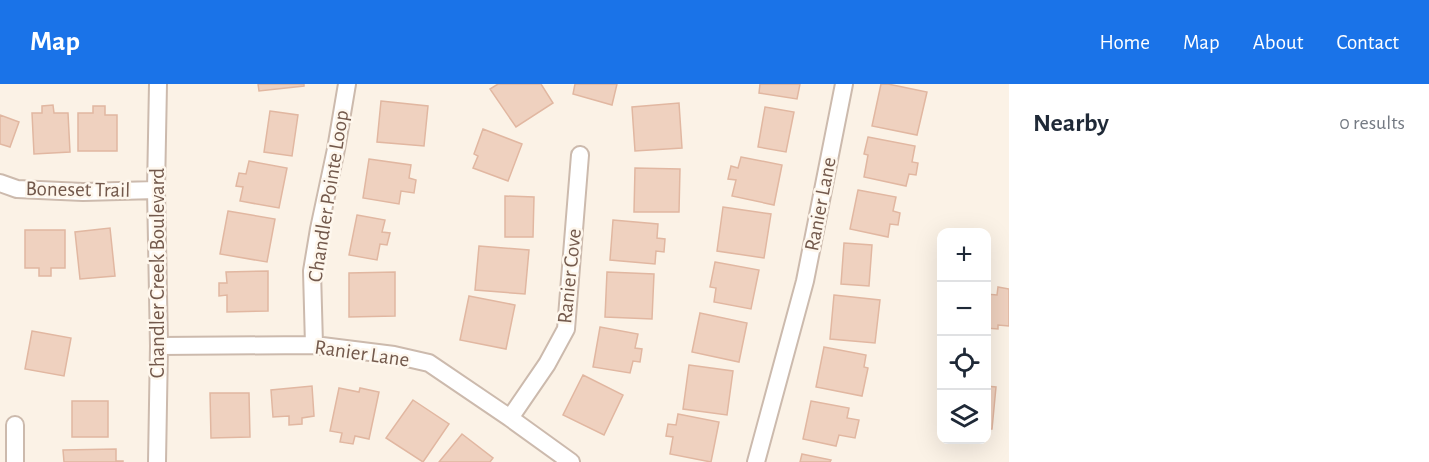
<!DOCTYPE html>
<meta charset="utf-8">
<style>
:root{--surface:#fff;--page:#f6f6f7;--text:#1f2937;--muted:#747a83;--line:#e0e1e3;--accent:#1a73e8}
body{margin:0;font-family:"Alegreya Sans",sans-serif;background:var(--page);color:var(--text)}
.controls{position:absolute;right:18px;bottom:18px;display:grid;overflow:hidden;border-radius:12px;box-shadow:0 6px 24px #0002}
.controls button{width:54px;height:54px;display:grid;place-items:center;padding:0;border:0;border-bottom:2px solid var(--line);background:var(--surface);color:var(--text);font:30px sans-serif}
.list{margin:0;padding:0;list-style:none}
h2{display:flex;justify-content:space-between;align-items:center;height:78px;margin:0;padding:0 24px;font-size:26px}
h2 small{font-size:20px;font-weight:400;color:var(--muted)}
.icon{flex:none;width:33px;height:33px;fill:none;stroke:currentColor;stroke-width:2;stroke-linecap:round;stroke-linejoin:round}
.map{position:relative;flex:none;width:1009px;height:378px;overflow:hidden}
header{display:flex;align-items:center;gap:36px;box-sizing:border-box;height:84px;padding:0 30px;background:var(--accent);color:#fff}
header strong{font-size:28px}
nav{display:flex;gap:33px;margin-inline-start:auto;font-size:21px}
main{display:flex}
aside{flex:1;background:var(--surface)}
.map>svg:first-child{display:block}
</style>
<header>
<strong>Map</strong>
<nav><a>Home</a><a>Map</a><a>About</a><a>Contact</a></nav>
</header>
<main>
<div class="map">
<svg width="1009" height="378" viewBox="0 0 1009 378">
<rect width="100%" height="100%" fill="#fbf2e6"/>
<path fill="#efd1bf" stroke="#e1b7a1" stroke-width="1.5" d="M258 0H304V2L259 7Z
M498 0H541L553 19 516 43 490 5Z
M575 0H617L612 21 573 10Z
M760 0H800L797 15 759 9Z
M881 0H888L927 8 917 51 872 42Z
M381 17 428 22 424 62 377 58Z
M679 19 682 64 635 67 632 23Z
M53 21 54 29H68L70 68 34 70 32 29H42V22Z
M93 22H105V31H117V67H78V29H93Z
M765 23 794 28 786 68 758 63Z
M270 27 298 31 292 72 264 68Z
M0 31 19 38 10 63 0 60Z
M483 45 522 60 508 97 473 84 478 72 474 70Z
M868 53 915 62 912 78 918 79 916 91 909 90 906 102 864 93 868 71 864 70Z
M741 73 782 81 774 121 732 112 736 96 728 95 731 82 738 84Z
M369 75 411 81 409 94 416 96 414 109 401 107 399 120 363 114Z
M249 77 287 84 279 124 240 117 243 103 236 102 239 89 246 90Z
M635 84 680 85 679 128H634Z
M858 106 896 113 893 127 900 129 898 141 890 140 888 153 850 145Z
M505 112 534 113 533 153H505Z
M723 123 771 130 764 174 717 167Z
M228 127 275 135 267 178 220 170Z
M357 131 385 136 382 148 390 149 387 161 380 160 377 176 349 171Z
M613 136 658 140 657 154 665 155 664 168 656 167 655 180 610 176Z
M110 144 115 192 80 195 75 148Z
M25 146H65V184H51V192H39V184H25Z
M844 159 872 161 869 202 841 200Z
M479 162 529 166 525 210 475 206Z
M715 178 759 186 751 225 714 218 716 204 710 203Z
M268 187V227L227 228V211L219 212V199H227L226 188Z
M395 188V232L349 233V189Z
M607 188 654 190 652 235 605 233Z
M998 203 1009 205V242L998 241V245L986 244V210L997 211Z
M834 211 880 216 875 259 830 255Z
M469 212 515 221 506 265 460 256Z
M700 229 747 239 739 278 692 268Z
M600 243 638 250 635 264 642 265 640 278 633 277 630 289 593 283Z
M32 247 71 254 64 292 25 285Z
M824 263 866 271 864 283 868 284 862 312 816 303Z
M689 281 733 287 727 331 683 325Z
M583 291 623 311 604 351 563 331Z
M312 302 314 332 302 334V340L289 341V332L273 333 271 306Z
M986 302 996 303 992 345H986Z
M339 304 359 308 360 304 379 308 369 355 355 352 353 360 340 358 342 349 330 347Z
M210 309H249L250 353 211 354Z
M413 316 449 340 423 378 386 354Z
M72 317H108V353H72Z
M811 317 849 324 847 334 859 336 855 354 839 351 836 362 803 355Z
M678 330 719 338 711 378 670 370 673 353 666 352 668 340 676 341Z
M462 350 493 374 490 378H439Z
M116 365V377H123V378H64L63 366Z
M802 370 831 376 830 378H800Z"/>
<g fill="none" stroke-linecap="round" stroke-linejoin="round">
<defs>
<path id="minor" d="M0 99 17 105 83 108 156 106
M314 261 312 187 319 145 336 65 347 0
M159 262 314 261 394 271 429 279 510 334 571 378
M510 334 547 280 566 245 580 71
M15 341V378
M157 378 159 262 156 106 158 0
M756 378 805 197 844 0"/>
</defs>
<use href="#minor" stroke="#ccbaad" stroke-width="20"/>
<use href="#minor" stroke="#fff" stroke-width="16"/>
</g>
<g text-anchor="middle" stroke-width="5" stroke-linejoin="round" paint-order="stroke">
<g font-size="21" fill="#73594c" stroke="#fef7ed">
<text transform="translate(78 105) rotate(1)" y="7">Boneset Trail</text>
<text transform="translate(328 112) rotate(-81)" y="7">Chandler Pointe Loop</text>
<text transform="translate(820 120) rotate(-79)" y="7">Ranier Lane</text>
<text transform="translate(157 189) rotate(-90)" y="7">Chandler Creek Boulevard</text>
<text transform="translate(569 192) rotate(-84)" y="7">Ranier Cove</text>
<text transform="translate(362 269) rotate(8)" y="7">Ranier Lane</text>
</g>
</g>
</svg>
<div class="controls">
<button>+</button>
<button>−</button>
<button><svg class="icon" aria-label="locate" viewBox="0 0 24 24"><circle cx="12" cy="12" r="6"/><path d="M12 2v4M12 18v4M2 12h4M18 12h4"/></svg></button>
<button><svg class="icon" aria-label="layers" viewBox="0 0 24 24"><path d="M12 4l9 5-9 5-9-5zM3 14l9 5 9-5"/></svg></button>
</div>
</div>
<aside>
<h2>Nearby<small>0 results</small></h2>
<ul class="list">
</ul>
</aside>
</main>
